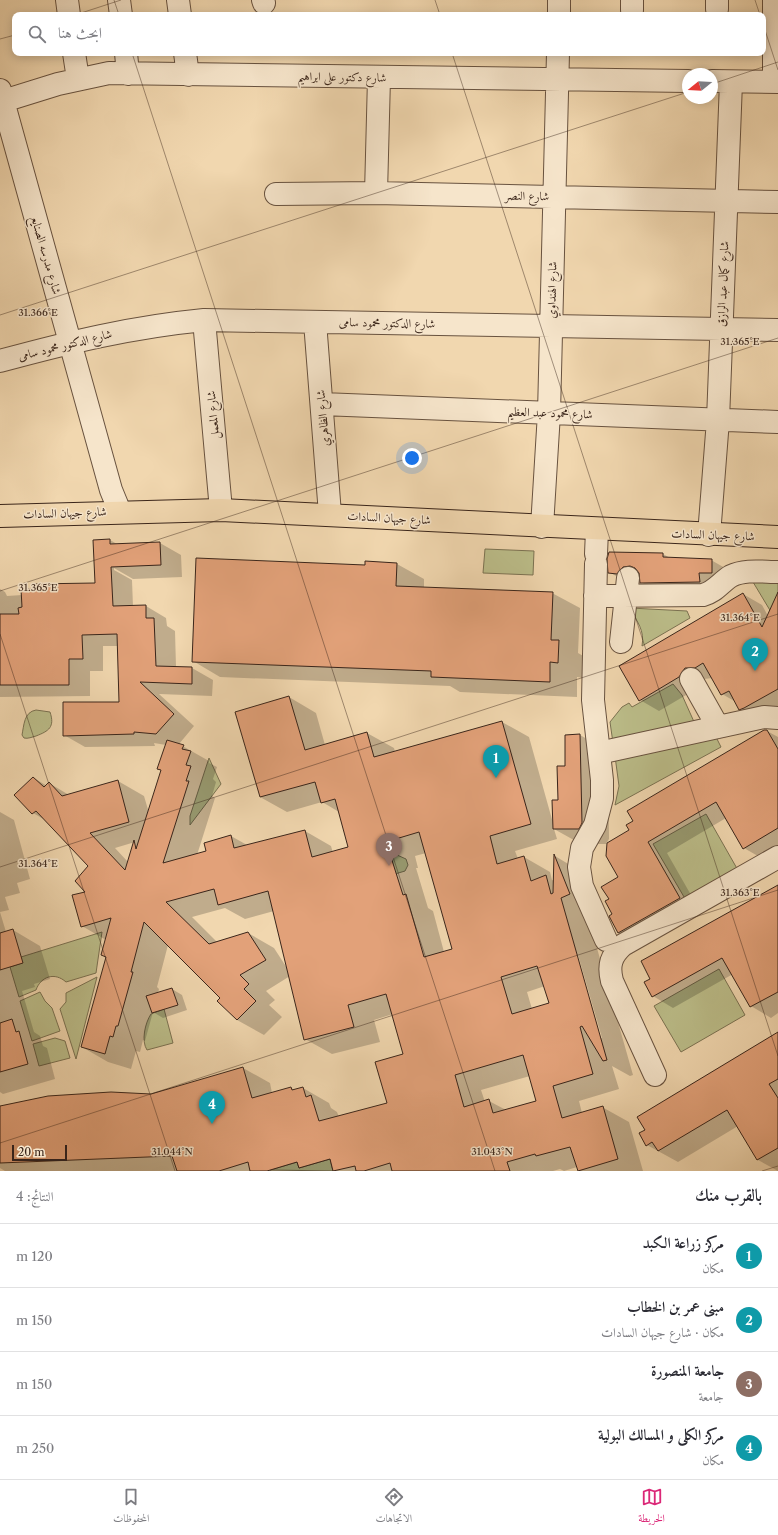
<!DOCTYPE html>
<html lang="ar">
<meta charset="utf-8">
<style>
:root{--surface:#fff;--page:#f7f7f7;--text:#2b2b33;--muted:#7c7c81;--line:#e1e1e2;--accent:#db2777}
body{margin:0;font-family:"Libre Caslon Text",Amiri,serif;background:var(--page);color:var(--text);direction:rtl}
.compass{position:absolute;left:682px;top:68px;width:36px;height:36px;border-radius:50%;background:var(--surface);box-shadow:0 2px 10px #0003;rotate:252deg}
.scale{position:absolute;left:12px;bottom:10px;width:55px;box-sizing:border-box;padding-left:4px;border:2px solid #3a251a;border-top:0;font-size:11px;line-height:14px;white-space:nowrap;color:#3a251a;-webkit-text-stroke:3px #f6e5cb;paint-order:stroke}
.you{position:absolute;left:412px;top:458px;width:14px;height:14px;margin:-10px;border:3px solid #fff;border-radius:50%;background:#1a73e8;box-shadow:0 0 0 6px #1a73e833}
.badge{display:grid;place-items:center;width:26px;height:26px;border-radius:50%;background:var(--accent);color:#fff;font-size:13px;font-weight:700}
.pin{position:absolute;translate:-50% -33px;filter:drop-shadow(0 1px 2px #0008)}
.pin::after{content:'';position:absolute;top:21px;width:14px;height:12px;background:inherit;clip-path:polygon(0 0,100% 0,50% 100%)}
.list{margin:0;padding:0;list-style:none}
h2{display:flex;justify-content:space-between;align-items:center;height:52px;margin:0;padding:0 16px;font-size:17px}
h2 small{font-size:13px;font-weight:400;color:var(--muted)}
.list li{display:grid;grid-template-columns:26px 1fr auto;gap:12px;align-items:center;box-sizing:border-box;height:64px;padding:0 16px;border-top:1px solid var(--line)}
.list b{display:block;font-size:15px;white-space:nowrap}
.list p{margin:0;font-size:13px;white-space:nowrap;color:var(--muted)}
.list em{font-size:13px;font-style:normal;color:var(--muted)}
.icon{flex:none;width:22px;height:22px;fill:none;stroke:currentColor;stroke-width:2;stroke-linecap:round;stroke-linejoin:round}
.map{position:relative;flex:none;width:778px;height:1171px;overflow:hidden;direction:ltr}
.search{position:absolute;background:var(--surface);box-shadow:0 2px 10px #0003;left:12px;right:12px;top:12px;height:44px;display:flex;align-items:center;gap:10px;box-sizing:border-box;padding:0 14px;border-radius:8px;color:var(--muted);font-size:15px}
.sheet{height:308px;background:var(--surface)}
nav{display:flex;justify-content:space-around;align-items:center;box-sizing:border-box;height:56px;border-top:1px solid var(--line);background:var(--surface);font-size:11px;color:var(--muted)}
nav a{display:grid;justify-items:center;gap:2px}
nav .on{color:var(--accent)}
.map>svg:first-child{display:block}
</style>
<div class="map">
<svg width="778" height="1171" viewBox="0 0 778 1171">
<rect width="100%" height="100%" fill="#f1d7af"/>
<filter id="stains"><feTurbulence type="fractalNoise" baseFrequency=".005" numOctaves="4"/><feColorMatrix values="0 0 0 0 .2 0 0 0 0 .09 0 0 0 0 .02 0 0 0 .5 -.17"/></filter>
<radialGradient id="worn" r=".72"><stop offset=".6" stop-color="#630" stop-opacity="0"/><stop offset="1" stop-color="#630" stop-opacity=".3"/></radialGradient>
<path fill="#bcbe8a" stroke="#7b7252" d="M485 549 534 551 533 575 483 573Z
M753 582H778V599L774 617Z
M630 608 687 611 690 618 642 646C645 630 637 622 630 608Z
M673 684 682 695 695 724 613 743 610 722 622 707 629 703 632 707Z
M36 710 50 712C55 727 49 731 36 736 32 737 28 739 24 738L22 735C24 725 24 712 36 710Z
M716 737 721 747 615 805 619 786 615 756Z
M209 758 221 784 190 825V816Z
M706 814 739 872 687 902 653 844Z
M397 855 406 859 408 865 405 871 365 883 361 865Z
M102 932 96 973 66 982C55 972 41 976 36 990L19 997 10 967 22 963 21 957Z
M719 969 745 1015 681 1052 654 1006Z
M97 977 76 1059 60 1009 66 1002V993Z
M40 992 45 1001 52 1008 60 1031 32 1041 20 1001Z
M164 1009 173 1043 147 1050C141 1041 145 1023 151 1014Z
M55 1038 65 1041 70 1058 39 1066 33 1044Z
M330 1159 333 1171 270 1170 297 1162 299 1168Z"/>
<path fill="#0003" fill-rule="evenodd" d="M110 540 117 544 160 543 181 555 182 577 133 579 114 568V570L132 580 133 607 146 606 166 618 167 626 175 631 176 667 192 668 213 680 212 696 159 694 194 726 179 744 209 761V763L217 767 213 779 216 782 212 796 215 798 197 855 207 852 231 836 247 845 305 831 331 846 333 853 350 848 339 812 329 806 322 802 287 812 260 797 289 697 316 713 325 745 367 733 394 748 395 752 502 722 529 737 553 823 566 767 580 735 608 751 609 839 606 844H581L554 829 557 839 515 851 518 859 524 857 550 872 552 880 555 881V856L580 871 587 913 633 1075 630 1076 612 1066 619 1089 579 1101 582 1113 602 1107 629 1122 643 1171H580L577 1167 564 1171 560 1169 553 1171H5L0 1168V1107L151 1095 243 1068 270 1083 272 1093 291 1088 295 1090 303 1088 329 1103 331 1108 337 1112 339 1117 388 1103 404 1055 393 1014 374 1020 380 1042 332 1054 305 1039 290 976 266 991 275 1000 269 1005 282 1017 264 1035 237 1020 219 1001 222 998 168 945 157 987 159 989 158 993 172 989 182 995 187 1010 163 1018 153 1012 145 1041 143 1040 140 1052 136 1051 131 1069 108 1062 82 1047 107 958 102 955 106 940 82 926 89 866 47 821 33 813 34 778 47 786 49 783 69 795 118 781 144 796 149 813 162 771 166 745 154 743 155 746 85 747 64 735 121 702 119 646H103V671H90V696L0 697V589L5 592 7 596 22 595 96 584ZM135 842 128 862 115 848ZM426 853 454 949 444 952 433 911 428 908 416 868H418L415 856ZM225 908 245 919 274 911 287 968 274 948 248 933 217 942 192 917ZM578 955 602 1038H600L576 956ZM545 986 550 1004 532 1009 527 992ZM530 1076 537 1102 506 1110 489 1101 485 1102 481 1090Z
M663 554 670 558 711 560 725 568 713 590H654L641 582 640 573 623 580 609 572 608 559Z
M397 564 424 579V588L552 593 580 608 578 653 585 657 584 678 577 677V697L460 692 450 686 220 677 193 661 366 566Z
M743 594 762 605 768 616 778 601V711L759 720 740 709 736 702 722 694 713 678 704 679 698 688 659 711 640 700Z
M767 731 778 737V850L763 859 744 848 726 818 667 853 699 909 638 944 619 933 610 916 614 915 610 899 620 877 630 830Z
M0 812 14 820 30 879 17 883 20 893 5 897 9 910 0 912 6 932 13 930 40 946 50 979 34 984 35 987 22 991 34 1032 40 1036 43 1046 47 1048 55 1079 3 1094 0 1092Z
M778 888V1013L771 1018 751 1006 733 974 673 1008 653 996 645 983Z
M778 1034V1171L758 1160 738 1126 678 1162 647 1145 646 1130Z"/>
<path fill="#e2a179" stroke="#3a251a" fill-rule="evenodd" d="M110 539V544L160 542 161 565 111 567 113 606 146 605V618H154L156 666 192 667V684L140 682 174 714 156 734 134 732V734L63 736V702H119L117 634 82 635 83 659H69V685H0V614H19L18 608 22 607 21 589H33L32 584 95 583 93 540Z
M609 552 663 553V557L712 559V573H699L700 582 640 583 639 573 635 568 630 566 623 567 617 574 608 573 607 559Z
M196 558 365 565V561L397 563 396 586 553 592 551 640H559L558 663 550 662V682L431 677V671L192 662Z
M778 592V689L744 708 739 710 729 691 721 695 703 663 695 668H685L679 677 639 701 619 666 743 593 762 627Z
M289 696 305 750 367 732 374 757 502 721 531 824 490 836 497 864 524 856 531 881 546 875 551 894 553 893 554 854 570 894 561 898 607 1060 603 1061 582 1026 580 1027 593 1074 553 1086 562 1118 603 1106 618 1159 578 1171 570 1147 536 1156 535 1154 507 1162 510 1171H392L390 1163 364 1171H356L355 1166 333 1171 330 1159 299 1168 297 1162 267 1171H250L248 1162 219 1171H177L172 1156 0 1163V1106L48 1096 111 1092 151 1094 243 1067 252 1098 291 1087 292 1090 303 1087 306 1097 311 1095 319 1121 387 1103 375 1062 403 1054 386 994 348 1005 354 1027 304 1040 268 891 218 905 214 889 166 902 209 944 248 932 266 960 240 975 249 984 244 989 256 1001 237 1020 217 1001 220 998 144 922 131 972H133L118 1026H116L113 1037 110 1036 105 1054 81 1047 106 957 101 955 111 918 81 927 72 895 85 892 75 881 88 866 36 811 32 814 14 795 33 777 44 787 49 782 62 796 118 780 129 822 90 833 125 870 134 840 136 849 161 770 157 769 167 740 184 745 182 749 191 751 186 765 191 766 186 781H189L163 863 206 851 204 843 231 835 234 848 305 830 312 857 348 847 335 799 321 803 315 782 260 797 235 712ZM419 832 452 949 424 957 406 894 403 895 390 854 392 853 389 841ZM537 966 549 1003 512 1014 501 977ZM523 1055 536 1101 493 1113 489 1099 464 1107 455 1075Z
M764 730H767L778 749V828L743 849 716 802 648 842 680 898 618 933 609 916 612 914 605 901 609 899 601 887 618 877 606 856 607 843 629 830 626 825 633 821 627 811Z
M580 734 582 823 579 829H553L552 800H558L557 766H565V735Z
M778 885V992L750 1007 722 958 652 997 644 982 650 979 641 961Z
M13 929 23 963 0 970V933Z
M172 988 178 1005 152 1013 146 996Z
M12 1019 16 1032 19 1031 28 1064 0 1072V1023Z
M778 1032V1079L769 1084 778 1098V1148L757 1160 727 1110 658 1151 652 1142 646 1146 639 1133 645 1130 637 1117Z"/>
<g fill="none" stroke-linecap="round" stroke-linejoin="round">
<defs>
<path id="minor" d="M67 0 69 15
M119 0 121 15
M178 0 180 15
M263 0 264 3
M632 0V10
M774 0V82
M717 9V0
M559 15V0
M74 53 78 79
M126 53 128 74
M185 53 188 75
M712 81 778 82
M0 90 111 490 120 512
M0 102 58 84 109 73 688 81
M376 193 379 78
M276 194 376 193 778 202
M204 320 221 510
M315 322 330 514
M0 361C70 342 132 327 204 320L778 330
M322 404 778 422
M542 527 549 413 558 53
M709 535 718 420 731 82
M596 554 597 530
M596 564 593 700 602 780V798L595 825 582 848 579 867 582 886 606 940
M595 596 703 595C715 592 721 582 731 576 745 569 763 572 778 572
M621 642 628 578
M691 679 718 727
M599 753 764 717 778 718
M655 1075 612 981C608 965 611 956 623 945L778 857"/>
<path id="major" d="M0 516 221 510 778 537"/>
</defs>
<use href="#minor" stroke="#68523f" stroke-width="24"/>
<use href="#major" stroke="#3a251a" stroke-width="24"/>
<use href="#minor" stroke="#f6e5cb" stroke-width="22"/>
<use href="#major" stroke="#f1d7af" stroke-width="22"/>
</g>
<path fill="none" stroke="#3a251a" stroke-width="1" stroke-opacity="0.45" d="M114 0 119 15M435 0 440 15M755 0 760 15M75 15 121 0M763 24 778 70M0 39 15 35M132 53 495 1171M452 53 778 1056M712 84 778 62M0 315 688 92M0 591 778 338M0 634 175 1171M0 867 778 614M0 1143 778 890M762 1171 778 1166"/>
<g text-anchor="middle" stroke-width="3" stroke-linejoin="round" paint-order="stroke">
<g font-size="12" fill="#3a251a" stroke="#f6e5cb">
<text transform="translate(342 77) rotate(1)" y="4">شارع دكتور على ابراهيم</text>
<text transform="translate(527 196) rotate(1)" y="4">شارع النصر</text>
<text transform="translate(46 255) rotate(74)" y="4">شارع مدرسه الصنايع</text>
<text transform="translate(723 284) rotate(-88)" y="4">شارع كمال عبد الرازق</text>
<text transform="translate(552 290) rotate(-89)" y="4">شارع الهنداوي</text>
<text transform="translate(387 323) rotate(1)" y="4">شارع الدكتور محمود سامى</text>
<text transform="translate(65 345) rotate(-14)" y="4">شارع الدكتور محمود سامى</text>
<text transform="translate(550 413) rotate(2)" y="4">شارع محمود عبد العظيم</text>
<text transform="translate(213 415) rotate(-95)" y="4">شارع المعمل</text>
<text transform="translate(323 418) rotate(-95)" y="4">شارع الظاهري</text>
<text transform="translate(65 513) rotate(-2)" y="4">شارع جيهان السادات</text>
<text transform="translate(389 518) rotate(3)" y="4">شارع جيهان السادات</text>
<text transform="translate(713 535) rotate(2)" y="4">شارع جيهان السادات</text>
</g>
</g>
<g font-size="10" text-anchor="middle" fill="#3a251a" stroke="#f6e5cb" stroke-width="3" stroke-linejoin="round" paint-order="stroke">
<text x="38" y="316">31.366°E</text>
<text x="740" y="345">31.365°E</text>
<text x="38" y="591">31.365°E</text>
<text x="740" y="621">31.364°E</text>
<text x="38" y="867">31.364°E</text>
<text x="740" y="896">31.363°E</text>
<text x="172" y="1155">31.044°N</text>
<text x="492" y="1155">31.043°N</text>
</g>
<rect width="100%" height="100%" filter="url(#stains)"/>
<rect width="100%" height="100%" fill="url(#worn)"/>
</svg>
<svg class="compass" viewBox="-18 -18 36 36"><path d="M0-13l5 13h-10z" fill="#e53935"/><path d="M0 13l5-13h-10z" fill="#7c7c81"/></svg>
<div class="scale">20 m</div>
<div class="you"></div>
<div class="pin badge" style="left:496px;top:778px;background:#0f9aa8">1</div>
<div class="pin badge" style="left:755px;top:671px;background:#0f9aa8">2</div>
<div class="pin badge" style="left:389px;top:866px;background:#8d6e63">3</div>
<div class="pin badge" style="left:212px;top:1124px;background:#0f9aa8">4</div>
<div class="search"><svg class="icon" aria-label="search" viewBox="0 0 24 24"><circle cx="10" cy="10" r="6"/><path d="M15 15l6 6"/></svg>ابحث هنا</div>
</div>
<section class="sheet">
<h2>بالقرب منك<small>النتائج: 4</small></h2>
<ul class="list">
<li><span class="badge" style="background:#0f9aa8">1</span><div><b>مركز زراعة الكبد</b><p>مكان</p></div><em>120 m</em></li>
<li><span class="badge" style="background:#0f9aa8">2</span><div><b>مبنى عمر بن الخطاب</b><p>مكان · شارع جيهان السادات</p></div><em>150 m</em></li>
<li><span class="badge" style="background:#8d6e63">3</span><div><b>جامعة المنصورة</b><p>جامعة</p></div><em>150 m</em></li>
<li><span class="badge" style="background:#0f9aa8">4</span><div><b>مركز الكلى و المسالك البولية</b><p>مكان</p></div><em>250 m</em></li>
</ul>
</section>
<nav>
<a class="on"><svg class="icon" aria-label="map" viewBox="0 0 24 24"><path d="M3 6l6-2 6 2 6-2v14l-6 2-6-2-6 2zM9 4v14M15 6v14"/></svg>الخريطة</a>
<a><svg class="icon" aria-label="directions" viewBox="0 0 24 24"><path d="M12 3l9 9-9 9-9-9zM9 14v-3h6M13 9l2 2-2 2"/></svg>الاتجاهات</a>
<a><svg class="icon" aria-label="saved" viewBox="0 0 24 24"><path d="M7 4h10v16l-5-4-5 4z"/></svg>المحفوظات</a>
</nav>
